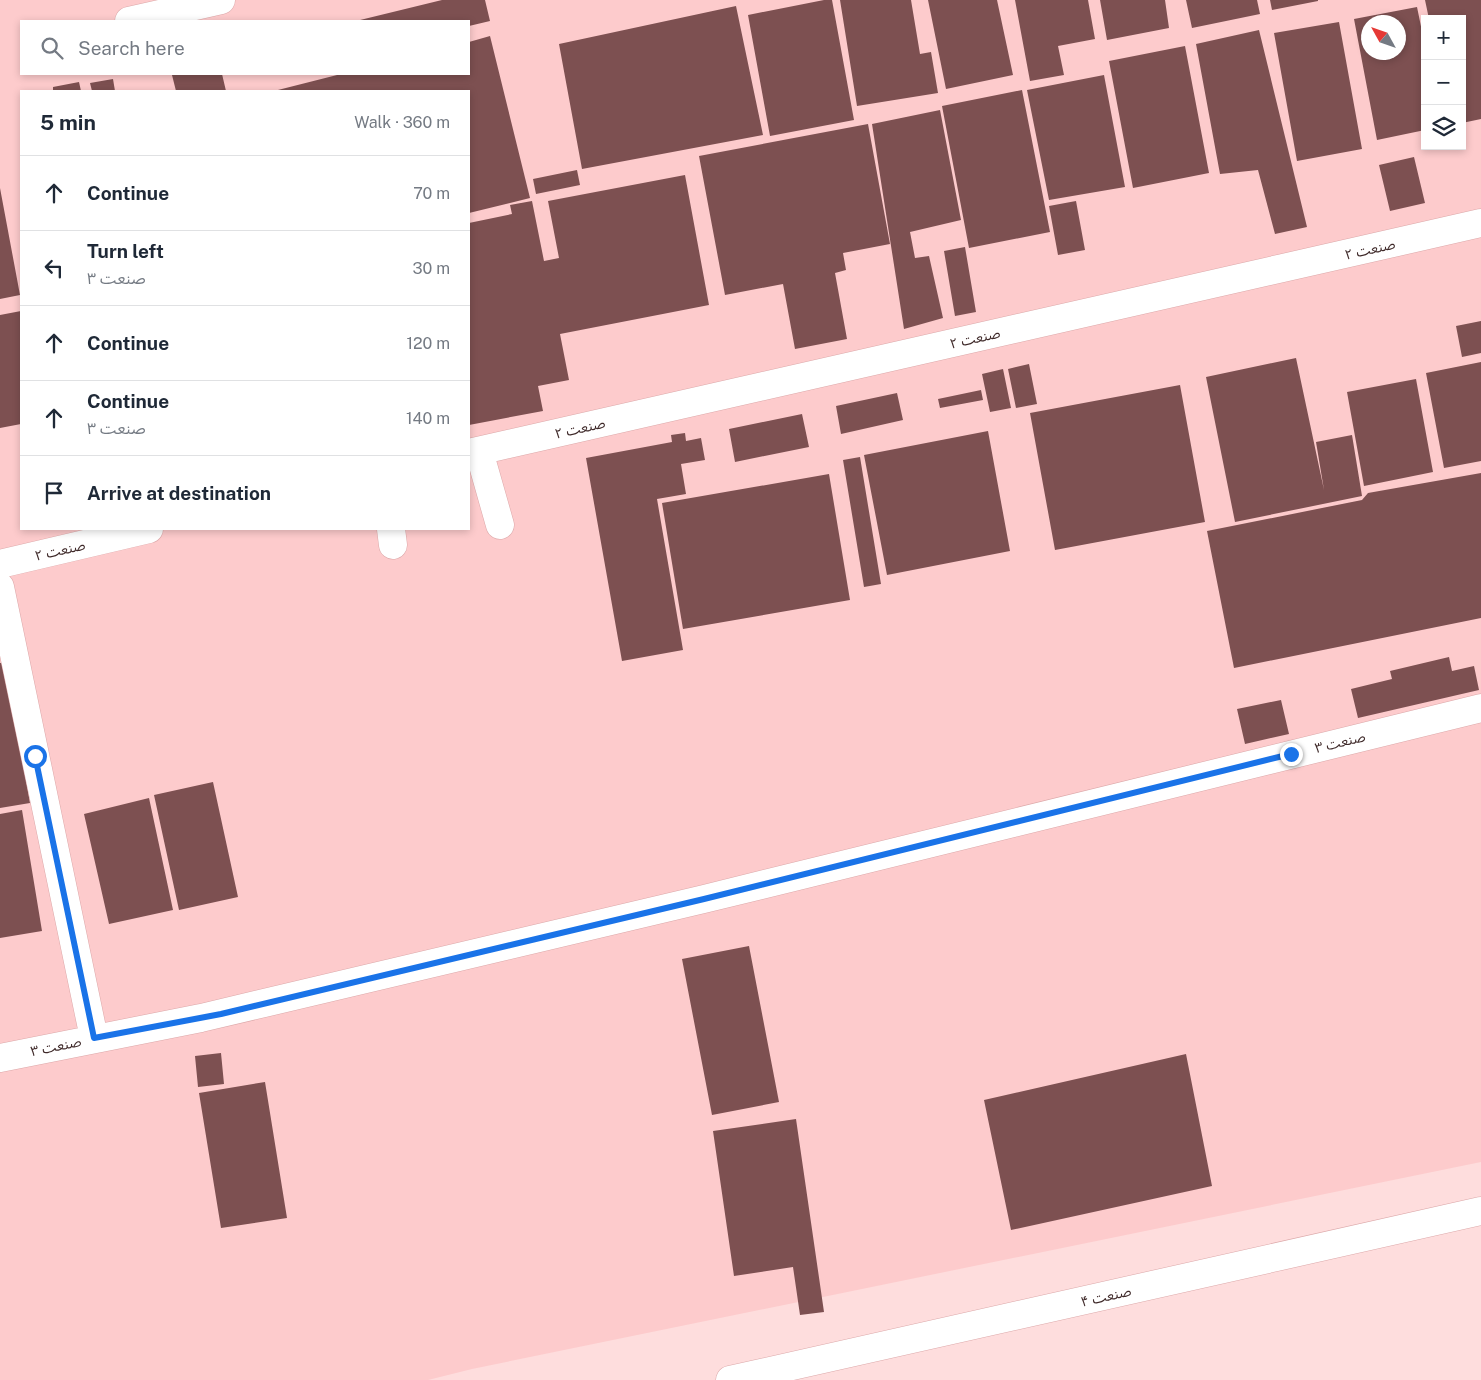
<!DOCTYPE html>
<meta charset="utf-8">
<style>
:root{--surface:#fff;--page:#f6f6f7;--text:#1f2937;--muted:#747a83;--line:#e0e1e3}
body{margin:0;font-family:"Public Sans","Noto Sans Arabic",sans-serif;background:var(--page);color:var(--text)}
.controls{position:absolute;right:15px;top:15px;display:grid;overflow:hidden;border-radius:0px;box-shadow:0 2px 8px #0003}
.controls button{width:45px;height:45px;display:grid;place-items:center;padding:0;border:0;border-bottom:1px solid var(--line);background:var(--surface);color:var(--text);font:25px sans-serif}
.compass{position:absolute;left:1361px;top:15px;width:45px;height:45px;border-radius:50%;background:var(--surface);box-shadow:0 2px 8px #0003;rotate:310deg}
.stop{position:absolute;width:15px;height:15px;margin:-11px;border:4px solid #1a73e8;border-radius:50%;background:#fff}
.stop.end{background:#1a73e8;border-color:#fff;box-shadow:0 1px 5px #0008}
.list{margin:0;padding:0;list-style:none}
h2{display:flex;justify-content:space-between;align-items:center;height:65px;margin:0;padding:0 20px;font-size:21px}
h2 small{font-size:16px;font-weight:400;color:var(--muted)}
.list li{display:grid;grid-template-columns:32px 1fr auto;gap:15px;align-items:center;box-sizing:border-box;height:75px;padding:0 20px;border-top:1px solid var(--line)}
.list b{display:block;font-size:19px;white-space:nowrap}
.list p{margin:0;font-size:16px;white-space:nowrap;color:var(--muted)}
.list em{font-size:16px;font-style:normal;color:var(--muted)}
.icon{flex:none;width:28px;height:28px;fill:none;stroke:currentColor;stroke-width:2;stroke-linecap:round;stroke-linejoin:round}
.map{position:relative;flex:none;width:1481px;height:1380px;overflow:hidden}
.search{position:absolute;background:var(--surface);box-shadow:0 2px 8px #0003;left:20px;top:20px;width:450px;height:55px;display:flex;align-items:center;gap:12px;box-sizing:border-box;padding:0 18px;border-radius:0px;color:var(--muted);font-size:19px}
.panel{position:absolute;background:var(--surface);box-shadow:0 2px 8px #0003;left:20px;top:90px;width:450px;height:440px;border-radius:0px}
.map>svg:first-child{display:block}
</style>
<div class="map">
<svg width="1481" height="1380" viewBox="0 0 1481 1380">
<rect width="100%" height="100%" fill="#fedddd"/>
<path fill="#fdcbcc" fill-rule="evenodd" d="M0 0H1481V1162L472 1369 428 1380H0ZM1425 19H1462V146H1425ZM21 21H469V74H21ZM1368 22H1398V52H1368ZM21 91H469V529H21Z"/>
<path fill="#7d5051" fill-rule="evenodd" d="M442 0H485L490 21 469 26V21H356Z
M824 0H832L854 120 770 136 748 15Z
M840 0H911L920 54 931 52 938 93 857 106Z
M928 0H997L1013 75 946 89Z
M1015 0H1088L1095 39 1058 46 1064 75 1030 81Z
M1100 0H1165L1169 28 1107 40Z
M1186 0H1257L1260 14 1192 28Z
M1270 0H1318V1L1272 10Z
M1425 0H1481V119L1462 123V19H1429Z
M736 6 763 135 582 169 559 44Z
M1417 7 1425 46V130L1377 140 1354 19ZM1368 22H1398V52H1368Z
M1339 22 1362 149 1297 161 1274 33Z
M1259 30 1307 227 1275 234 1258 170 1220 174 1196 44Z
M490 36 530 198 469 213V91H274L341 74H469V42Z
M1185 46 1209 173 1133 188 1109 61Z
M177 74H222L226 91H176L172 75Z
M1104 75 1125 187 1049 200 1027 90Z
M113 79 115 91H92L90 83Z
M79 82 81 91H53V87Z
M1022 90 1050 232 969 248 942 106Z
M940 110 961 220 910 232 915 258 929 256 943 318 904 329 872 124Z
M868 124 890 244 843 253 846 270 835 273 847 339 795 349 783 284 725 295 699 156Z
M1414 157 1425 203 1390 211 1379 165Z
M577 170 580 185 536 194 533 179Z
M685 175 709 305 560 334 569 380 538 386 543 411 469 425V223L512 214 510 205 532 201 544 261 559 258 548 201Z
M0 188 20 295 0 299Z
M1076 201 1085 250 1058 255 1049 206Z
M965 247 976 312 955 316 944 251Z
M21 311V424L0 428V315Z
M1481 321V353L1462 357 1456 326Z
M1296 358 1324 490 1316 442 1352 435 1362 496 1235 522 1206 377Z
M1481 362V461L1444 468 1426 373Z
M1029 364 1037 404 1016 408 1008 369Z
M1003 369 1011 408 990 412 982 374Z
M1416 379 1433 472 1364 486 1347 392Z
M1180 385 1205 522 1055 550 1030 413Z
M981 390 983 400 940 408 938 399Z
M897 393 903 420 841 434 836 406Z
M802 414 809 447 735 462 729 429Z
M988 431 1010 551 887 575 864 455Z
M685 433 686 441 701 438 705 460 681 464 686 494 657 499 683 650 622 661 586 458 672 442 671 435Z
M860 457 881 584 864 587 843 460Z
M1481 473V618L1234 668 1207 531 1362 500 1368 493Z
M829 474 850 600 683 629 662 503Z
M1449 657 1452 671 1474 666 1479 690 1358 718 1351 689 1392 679 1390 671Z
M6 662 30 803 0 808V663Z
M1281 700 1289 734 1245 744 1237 709Z
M213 782 238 897 179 910 154 795Z
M149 798 173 910 109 924 84 814Z
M22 810 42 931 0 938V814Z
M749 946 779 1102 712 1115 682 959Z
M221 1053 224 1084 198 1087 195 1056Z
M1186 1054 1212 1186 1011 1230 984 1100Z
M265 1082 287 1218 221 1228 199 1093Z
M796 1119 824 1312 800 1315 793 1267 734 1276 713 1131Z"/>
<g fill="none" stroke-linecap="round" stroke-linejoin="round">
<defs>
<path id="street" d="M129 21 221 0
M479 451 500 525
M469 453 1481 223
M391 529 393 545
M0 564 149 529
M0 587 94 1038
M0 1058 201 1018 704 899 1481 708"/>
<path id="secondary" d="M730 1380 1481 1211"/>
</defs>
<use href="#street" stroke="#dca8a9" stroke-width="29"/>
<use href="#secondary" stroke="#dca8a9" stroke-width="29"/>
<use href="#street" stroke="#fff" stroke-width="28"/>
<use href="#secondary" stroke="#fff" stroke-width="28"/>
</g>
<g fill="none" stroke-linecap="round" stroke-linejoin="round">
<path stroke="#1a73e8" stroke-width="6" d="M35 756 94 1038 221 1014 704 899 1291 754"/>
</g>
<g text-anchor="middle" stroke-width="5" stroke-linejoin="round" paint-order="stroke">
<g font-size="14" fill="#3f2a2a" stroke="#fff">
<text transform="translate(1370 249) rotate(-13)" y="5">صنعت ۲</text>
<text transform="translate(975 338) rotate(-13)" y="5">صنعت ۲</text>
<text transform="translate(580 428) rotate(-13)" y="5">صنعت ۲</text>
<text transform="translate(60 550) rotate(-13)" y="5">صنعت ۲</text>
<text transform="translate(1340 742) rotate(-14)" y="5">صنعت ۳</text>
<text transform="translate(56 1046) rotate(-12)" y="5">صنعت ۳</text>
<text transform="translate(1106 1296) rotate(-13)" y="5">صنعت ۴</text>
</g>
</g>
</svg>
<div class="controls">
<button>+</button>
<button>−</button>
<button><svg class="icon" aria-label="layers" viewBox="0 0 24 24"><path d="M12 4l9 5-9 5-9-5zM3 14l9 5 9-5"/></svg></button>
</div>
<svg class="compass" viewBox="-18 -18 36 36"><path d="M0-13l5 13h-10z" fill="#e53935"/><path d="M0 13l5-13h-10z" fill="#747a83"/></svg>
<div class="stop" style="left:35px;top:756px"></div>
<div class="stop end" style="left:1291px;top:754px"></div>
<div class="search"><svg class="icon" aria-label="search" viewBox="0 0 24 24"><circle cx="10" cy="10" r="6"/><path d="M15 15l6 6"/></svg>Search here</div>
<section class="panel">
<h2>5 min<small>Walk · 360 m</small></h2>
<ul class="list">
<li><svg class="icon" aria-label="ahead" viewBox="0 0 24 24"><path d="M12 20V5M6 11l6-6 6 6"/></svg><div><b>Continue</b></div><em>70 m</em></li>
<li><svg class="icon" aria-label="left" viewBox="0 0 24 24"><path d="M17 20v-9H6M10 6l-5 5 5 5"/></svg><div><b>Turn left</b><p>صنعت ۳</p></div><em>30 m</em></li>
<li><svg class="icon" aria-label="ahead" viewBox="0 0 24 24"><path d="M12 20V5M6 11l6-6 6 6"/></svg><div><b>Continue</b></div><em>120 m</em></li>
<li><svg class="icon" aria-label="ahead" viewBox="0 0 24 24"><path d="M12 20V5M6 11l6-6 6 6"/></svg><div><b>Continue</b><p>صنعت ۳</p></div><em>140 m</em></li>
<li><svg class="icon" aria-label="arrive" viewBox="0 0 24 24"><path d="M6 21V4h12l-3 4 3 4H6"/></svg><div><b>Arrive at destination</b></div></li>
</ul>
</section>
</div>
